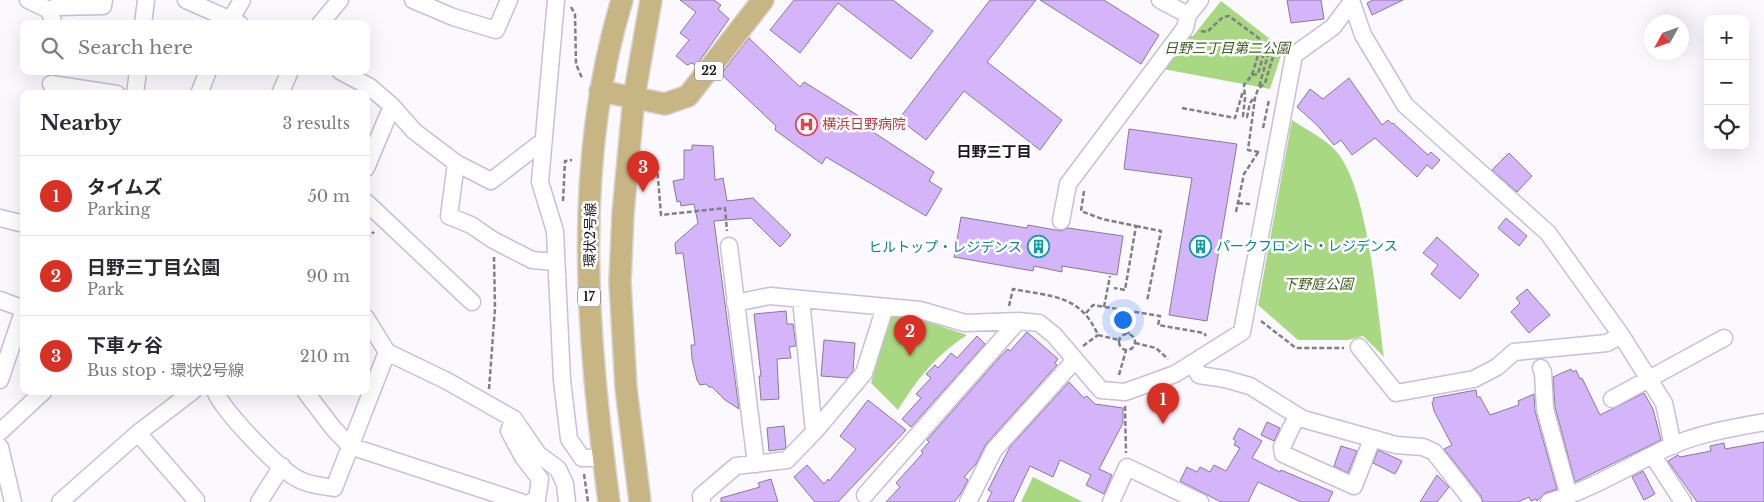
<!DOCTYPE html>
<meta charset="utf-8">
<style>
:root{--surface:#fff;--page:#f2f2f3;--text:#2b2b33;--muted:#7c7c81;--line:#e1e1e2;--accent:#d93025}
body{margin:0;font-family:"Libre Baskerville","Noto Sans JP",serif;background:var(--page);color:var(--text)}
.controls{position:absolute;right:15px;top:15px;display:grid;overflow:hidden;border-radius:10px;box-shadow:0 5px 20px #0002}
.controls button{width:45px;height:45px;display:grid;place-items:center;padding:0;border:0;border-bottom:1px solid var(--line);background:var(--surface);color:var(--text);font:25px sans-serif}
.compass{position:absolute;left:1644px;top:15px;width:45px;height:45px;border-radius:50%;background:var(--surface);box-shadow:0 5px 20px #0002;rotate:230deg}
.you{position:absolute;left:1122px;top:319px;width:18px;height:18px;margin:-12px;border:4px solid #fff;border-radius:50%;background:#1a73e8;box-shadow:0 0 0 8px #1a73e833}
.badge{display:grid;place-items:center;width:32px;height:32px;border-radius:50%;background:var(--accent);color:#fff;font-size:16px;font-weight:700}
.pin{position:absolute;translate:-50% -41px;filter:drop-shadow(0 1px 2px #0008)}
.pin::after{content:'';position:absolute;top:26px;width:18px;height:15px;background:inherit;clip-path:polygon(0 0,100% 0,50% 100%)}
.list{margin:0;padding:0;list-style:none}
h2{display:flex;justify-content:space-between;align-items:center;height:65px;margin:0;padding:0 20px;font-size:21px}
h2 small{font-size:16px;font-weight:400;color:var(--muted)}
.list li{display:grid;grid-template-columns:32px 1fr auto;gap:15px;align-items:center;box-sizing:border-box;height:80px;padding:0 20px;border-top:1px solid var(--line)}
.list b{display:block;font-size:19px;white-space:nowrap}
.list p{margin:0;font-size:16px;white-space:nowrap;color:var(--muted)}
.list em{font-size:16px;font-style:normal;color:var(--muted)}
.icon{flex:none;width:28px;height:28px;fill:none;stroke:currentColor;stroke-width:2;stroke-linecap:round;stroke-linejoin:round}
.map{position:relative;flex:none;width:1764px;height:502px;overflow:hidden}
.search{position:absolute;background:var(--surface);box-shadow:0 5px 20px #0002;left:20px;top:20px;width:350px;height:55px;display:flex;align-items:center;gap:12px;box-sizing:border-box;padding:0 18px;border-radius:10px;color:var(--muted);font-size:19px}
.panel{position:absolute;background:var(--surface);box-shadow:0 5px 20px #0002;left:20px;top:90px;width:350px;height:305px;border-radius:10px}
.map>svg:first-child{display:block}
</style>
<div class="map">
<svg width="1764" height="502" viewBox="0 0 1764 502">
<rect width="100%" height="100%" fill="#fbf8fe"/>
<path fill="#a8d881" d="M1221 1 1283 49 1270 89 1163 69 1189 36H1193Z
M1292 120C1305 129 1322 137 1333 148 1368 180 1377 309 1384 357L1363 336 1348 340H1298L1258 305Z
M891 316 925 321 967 335C935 356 918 378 898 410L871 383Z
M1033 477 1083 502H1021Z"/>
<path fill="#d4b5fa" stroke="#867b94" d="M680 0H714L721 5 718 9 729 19 696 66 692 63 687 65 676 56 689 40 680 33 696 12Z
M794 0H893L933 31 911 59 838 3 800 53 770 30Z
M990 0H1036L987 62 1062 120 1040 150 964 91 926 140 899 119Z
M1040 0H1104L1159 35 1141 64Z
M1287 0H1321L1324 19 1291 23Z
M1373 0H1403L1372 15 1367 3Z
M749 38 800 87 804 82 870 123 867 128 934 172 929 181 942 189 926 216 826 157 822 164 775 130 776 126 721 74Z
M1349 78 1382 125 1388 120 1392 124 1393 123 1428 155 1431 152 1440 160 1432 169 1427 165 1417 177 1375 138 1352 155 1341 140 1334 145 1317 125 1297 107 1310 89 1323 99Z
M1129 129 1237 144 1207 321 1169 315 1192 178 1124 169Z
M692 145 713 146 715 180 723 178 727 201 753 198 791 235 780 247 751 218 714 221 739 409 725 400 712 387H709L706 384 700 385 697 380 692 359 691 345H695L683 253 676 254 675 243 698 223 694 204 681 206 680 201 677 202 673 181 684 179V150H692Z
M1509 153 1532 176 1517 192 1492 170Z
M961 217 1027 228 1028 225 1061 231 1068 228 1123 236 1117 275 1062 266V272L1034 266 1033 271 954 257Z
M1506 218 1527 236 1519 246 1498 228Z
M1437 237 1479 275 1460 299 1431 274 1438 265 1423 253Z
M1527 289 1550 315 1529 333 1511 312 1520 303 1516 298Z
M786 311 787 324H793L796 346 789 347 791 358 777 359 779 399 761 400 759 376H761L754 314Z
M1027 332 1058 359 1055 363 1057 365 986 444 976 464 964 477 968 480 960 495 954 502H886L900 487 896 483 923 453 921 451 929 442 927 440 1000 357 1008 349 1010 351Z
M977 336 985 344 911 427 902 419 921 398 916 394 931 378 926 374 935 365 938 368 951 353 957 358Z
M824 340 855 343 853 371 847 378 821 376Z
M1571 369 1573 372 1576 370 1580 379 1582 378 1600 415 1644 393 1653 409 1661 440 1575 482 1555 407 1553 377Z
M1069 382 1084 398 1087 396 1095 404 1123 408V423L1099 469 1112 475 1104 494 1086 485 1091 475 1060 460 1053 477 1030 466 1013 502H987L992 492 988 490 1010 447Z
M1476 390 1477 397H1480L1490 415 1519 405 1518 401 1534 394 1535 411 1557 489 1545 493 1537 501 1536 499 1531 501 1529 497 1518 502H1483L1481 496 1444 449 1452 445 1434 411 1432 402 1434 401 1433 398Z
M868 400 906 430 838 502H815L794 477 807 465 824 484 828 479 829 481 856 449 840 436Z
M1267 422 1280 428 1274 441 1261 435Z
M784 426 786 447 784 449 769 451 767 428Z
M1239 428 1262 441 1252 458 1280 472 1281 470 1333 492 1328 502H1301L1258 482 1248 502H1221L1180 481 1187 467 1197 472 1200 467 1210 472 1214 465 1226 471 1240 448 1234 445 1236 441 1233 439Z
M1764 442V502H1697L1668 461 1678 455 1680 457 1711 451 1710 446 1724 443 1725 449Z
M1341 446 1357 451 1348 473 1334 466Z
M1378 450 1402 461 1395 474 1373 463Z
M1643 471 1655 494 1644 500 1632 477Z
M1437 475 1449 487 1437 502H1420Z
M771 479 778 502H721V498L760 487 758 483Z"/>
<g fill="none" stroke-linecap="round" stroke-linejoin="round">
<defs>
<path id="minor" d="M28 0 49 10 54 24
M186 0 240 24
M413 0 453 17 496 30 509 0
M556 0 540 182 555 231 562 380 569 439 582 458H603
M1160 0 1188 15 1200 0
M1351 0 1363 35 1405 105 1548 233 1621 335 1664 403 1673 446
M49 10 56 7 103 6 104 0
M143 24 146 0
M228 24 242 0
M320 24 340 0
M340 71 370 87 392 106 414 131 456 163 491 181 543 141
M51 84 117 94
M135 94 138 71
M199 94 208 71
M280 94 290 71
M456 163 449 216 471 225 493 240 532 260 556 262
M366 168 392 106
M366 202 472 302
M0 218 24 224
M1061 221 1068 184 1185 28 1188 15
M729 246 756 464
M801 299 814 432
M0 300 24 309 0 380
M735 303 770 296 920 310 965 323 1018 321 1039 323 1054 335 1101 390 1125 392 1175 374 1242 332 1294 55 1333 27 1351 3
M366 318 387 352 447 381 514 419 538 454 558 469 565 484 567 502
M1359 347 1396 393 1474 379 1497 367 1514 352 1607 343 1621 335
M1193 364 1199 375 1225 379 1250 386 1303 419 1396 445 1423 447 1434 452 1473 502
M1541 368 1543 372 1545 409 1569 496
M215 391C224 412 280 471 300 480 309 485 323 486 334 488L387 352
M305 391 333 428 350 446 521 502
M1612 399 1724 338
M1297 416 1282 447 1283 454 1354 486 1372 439
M514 419 509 431 523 457 540 479 537 499 531 502
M0 432 44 391
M138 433 196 500
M0 447 13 502
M1653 456 1683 502
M865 495 1018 321
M60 502 138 433 193 391
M259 502 282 466
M702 502 701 496 736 466 787 460 814 432 864 373 885 307
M968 502 994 450 1075 360
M1111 502 1127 467 1200 502
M1549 502C1593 489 1630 465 1671 446 1700 433 1733 428 1764 422"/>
<path id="major" d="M600 91 665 104 688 96 763 0
M609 502C587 334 572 165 622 0
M640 502 626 388 620 282 623 213 634 97 651 0"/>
</defs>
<use href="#minor" stroke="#cabeda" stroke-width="19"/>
<use href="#major" stroke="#d6d5d7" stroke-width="24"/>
<path stroke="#827e86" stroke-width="2.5" stroke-dasharray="5 2.5" stroke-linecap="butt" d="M571 7 575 14 576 64 582 78
M1201 31 1207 32 1223 17 1229 16 1260 39 1261 45 1252 75 1244 85 1245 98 1243 116 1247 117 1250 103 1253 99
M1252 75 1258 74 1267 42 1271 44 1259 87
M1182 108 1235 118 1243 91
M1263 128 1269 100
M1259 152 1248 150 1255 98 1258 89 1265 83 1275 50 1279 52
M657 166 661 215 725 208 727 231
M1084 191 1081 211 1102 219 1136 226 1125 290 1114 288
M563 201 565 161 572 160
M1238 203 1250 204
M1236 212 1244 174 1259 151
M1136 226 1161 231 1147 301
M366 238 374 232
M1009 306 1013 289C1052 297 1080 294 1098 335
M1104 307 1110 276
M1086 313 1093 305 1160 316 1158 325 1204 333 1206 336
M1261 321 1296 348H1344
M1128 334 1133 312
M1119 342a8 8 0 1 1 16 0a8 8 0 1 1-16 0Z
M1098 335 1119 340
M1135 343 1156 348 1168 359
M1083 346 1098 335
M1119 375 1126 350
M489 389 495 308 494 257
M1125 406 1126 453
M584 474 588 502"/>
<use href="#minor" stroke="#fff" stroke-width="16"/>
<use href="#major" stroke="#c8b584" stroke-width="21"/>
</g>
<defs>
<symbol id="hospital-ring" viewBox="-11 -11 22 22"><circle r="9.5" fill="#fff" stroke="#e0444e" stroke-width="1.5"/><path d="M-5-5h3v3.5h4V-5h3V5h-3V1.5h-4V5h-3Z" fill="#e0444e"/></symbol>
<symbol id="building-ring" viewBox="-11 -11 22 22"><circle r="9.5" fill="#fff" stroke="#0f9aa8" stroke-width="1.5"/><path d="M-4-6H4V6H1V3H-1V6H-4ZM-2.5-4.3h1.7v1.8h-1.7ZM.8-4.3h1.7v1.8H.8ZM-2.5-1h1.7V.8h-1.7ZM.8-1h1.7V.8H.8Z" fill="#0f9aa8"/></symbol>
</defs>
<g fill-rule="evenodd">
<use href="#hospital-ring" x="794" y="112" width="25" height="25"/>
<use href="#building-ring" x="1188" y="234" width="25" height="25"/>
<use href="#building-ring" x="1026" y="234" width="25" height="25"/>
</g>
<g text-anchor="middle" stroke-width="5" stroke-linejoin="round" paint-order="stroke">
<g fill="#fff" stroke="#5f5d64" stroke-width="1">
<rect x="695" y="61.5" width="28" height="19" rx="4"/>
<rect x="578" y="287.5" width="22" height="19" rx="4"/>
</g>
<g font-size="12" font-weight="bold" fill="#1b1721">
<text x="709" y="75">22</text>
<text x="589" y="301">17</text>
</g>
<g font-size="14" font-style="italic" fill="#3e5d21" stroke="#fff">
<text x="1227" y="53">日野三丁目第二公園</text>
<text x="1318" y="289">下野庭公園</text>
</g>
<g font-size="14" fill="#be3a42" stroke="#fff" text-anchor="start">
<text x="822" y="129">横浜日野病院</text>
</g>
<g font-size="14" fill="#1b1721" stroke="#fff">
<text transform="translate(590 235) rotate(-89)" y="5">環状2号線</text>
</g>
<g font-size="14" fill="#0d838f" stroke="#fff" text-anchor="start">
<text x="1216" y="251">パークフロント・レジデンス</text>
<text x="1022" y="252" text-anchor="end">ヒルトップ・レジデンス</text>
</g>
<g font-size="15" font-weight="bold" fill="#1b1721" stroke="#fff">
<text x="994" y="157">日野三丁目</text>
</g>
</g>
</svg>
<div class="controls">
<button>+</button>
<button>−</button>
<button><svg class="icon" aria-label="locate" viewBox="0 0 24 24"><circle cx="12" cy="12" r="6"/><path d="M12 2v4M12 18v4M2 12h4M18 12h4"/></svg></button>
</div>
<svg class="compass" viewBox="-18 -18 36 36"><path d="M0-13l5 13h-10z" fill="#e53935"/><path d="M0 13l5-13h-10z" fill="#7c7c81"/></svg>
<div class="you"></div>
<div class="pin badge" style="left:1163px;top:424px">1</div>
<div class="pin badge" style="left:910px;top:356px">2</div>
<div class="pin badge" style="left:643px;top:192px">3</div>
<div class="search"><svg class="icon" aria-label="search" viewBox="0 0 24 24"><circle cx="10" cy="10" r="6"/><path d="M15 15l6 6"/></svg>Search here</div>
<section class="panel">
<h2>Nearby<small>3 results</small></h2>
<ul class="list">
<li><span class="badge">1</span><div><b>タイムズ</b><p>Parking</p></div><em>50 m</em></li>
<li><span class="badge">2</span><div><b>日野三丁目公園</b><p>Park</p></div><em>90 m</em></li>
<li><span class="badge">3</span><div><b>下車ヶ谷</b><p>Bus stop · 環状2号線</p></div><em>210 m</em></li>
</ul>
</section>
</div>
